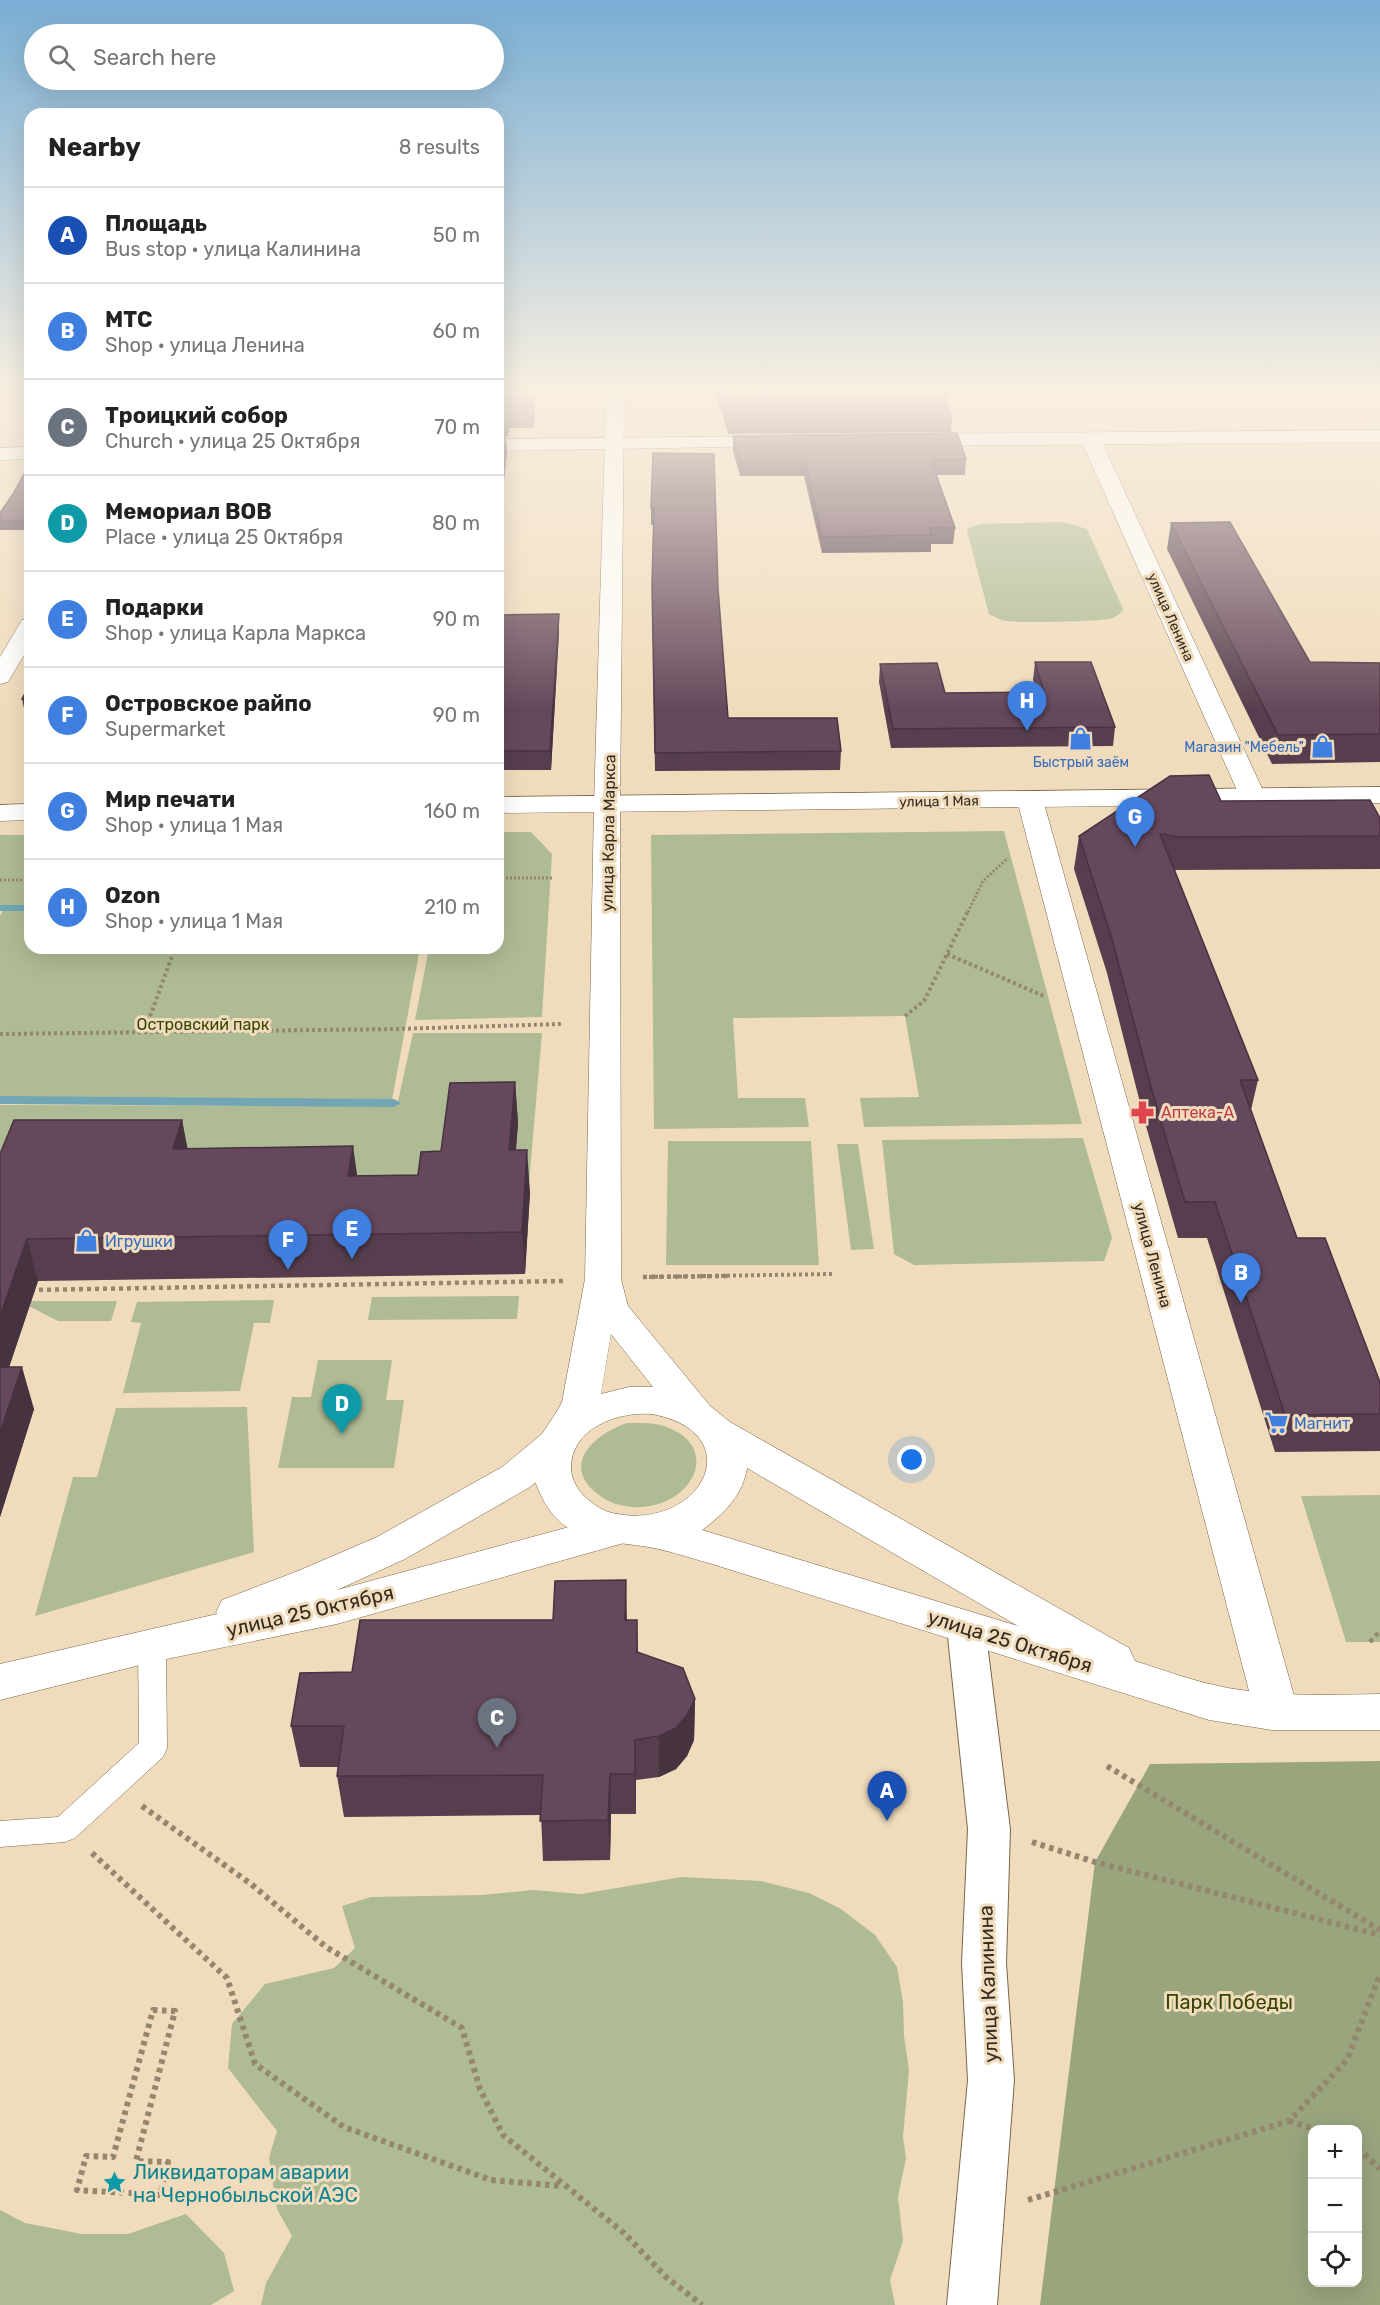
<!DOCTYPE html>
<meta charset="utf-8">
<style>
:root{--surface:#fff;--page:#f2f2f2;--text:#222;--muted:#767676;--line:#e0e0e0;--accent:#2563eb}
body{margin:0;font-family:Rubik,sans-serif;background:var(--page);color:var(--text)}
.controls{position:absolute;right:18px;bottom:18px;display:grid;overflow:hidden;border-radius:12px;box-shadow:0 6px 24px #0002}
.controls button{width:54px;height:54px;display:grid;place-items:center;padding:0;border:0;border-bottom:2px solid var(--line);background:var(--surface);color:var(--text);font:30px sans-serif}
.you{position:absolute;left:912px;top:1460px;width:21px;height:21px;margin:-15px;border:4px solid #fff;border-radius:50%;background:#1a73e8;box-shadow:0 0 0 9px #1a73e833}
.badge{display:grid;place-items:center;width:39px;height:39px;border-radius:50%;background:var(--accent);color:#fff;font-size:20px;font-weight:700}
.pin{position:absolute;translate:-50% -50px;filter:drop-shadow(0 2px 3px #0008)}
.pin::after{content:'';position:absolute;top:32px;width:21px;height:18px;background:inherit;clip-path:polygon(0 0,100% 0,50% 100%)}
.list{margin:0;padding:0;list-style:none}
h2{display:flex;justify-content:space-between;align-items:center;height:78px;margin:0;padding:0 24px;font-size:26px}
h2 small{font-size:20px;font-weight:400;color:var(--muted)}
.list li{display:grid;grid-template-columns:39px 1fr auto;gap:18px;align-items:center;box-sizing:border-box;height:96px;padding:0 24px;border-top:2px solid var(--line)}
.list b{display:block;font-size:22px;white-space:nowrap}
.list p{margin:0;font-size:20px;white-space:nowrap;color:var(--muted)}
.list em{font-size:20px;font-style:normal;color:var(--muted)}
.icon{flex:none;width:33px;height:33px;fill:none;stroke:currentColor;stroke-width:2;stroke-linecap:round;stroke-linejoin:round}
.map{position:relative;flex:none;width:1380px;height:2305px;overflow:hidden}
.search{position:absolute;background:var(--surface);box-shadow:0 6px 24px #0002;left:24px;top:24px;width:480px;height:66px;display:flex;align-items:center;gap:15px;box-sizing:border-box;padding:0 21px;border-radius:33px;color:var(--muted);font-size:22px}
.panel{position:absolute;background:var(--surface);box-shadow:0 6px 24px #0002;left:24px;top:108px;width:480px;height:846px;border-radius:18px}
.map>svg:first-child{display:block}
</style>
<div class="map">
<svg width="1380" height="2305" viewBox="0 0 1380 2305">
<rect width="100%" height="100%" fill="#f0dcbc"/>
<path fill="#aebb94" d="M1063 522 1087 529 1123 609C1121 613 1118 616 1113 618 1099 622 1023 623 1006 621 1000 620 995 617 989 614L967 531 968 528 981 524Z
M1004 831 1082 1124 864 1127 860 1098 919 1097 905 1016 733 1018 738 1098H805L809 1127 654 1129 651 835Z
M498 832H531L552 854 542 1017 415 1020 429 948H498Z
M0 835H30V905H0Z
M3 910H30V948H420L392 1100H0V916Z
M413 1033H542L529 1183H274L0 1157V1105L397 1106Z
M1083 1138 1112 1238 1104 1261 914 1265 894 1254 882 1140Z
M668 1141H811L819 1265H666Z
M837 1144H858L874 1249 851 1250Z
M519 1296 517 1319 368 1320 372 1297Z
M274 1300 270 1323H254L240 1391 123 1393 141 1323 131 1322 137 1302Z
M19 1301H117L111 1321H58Z
M318 1360H392L386 1400H404L394 1468H278L292 1397H311Z
M247 1407 254 1552 35 1616 73 1477H97L116 1408Z
M627 1423C639 1423 652 1422 664 1426 726 1447 690 1511 633 1507 620 1506 609 1503 599 1495 559 1466 594 1434 627 1423Z
M1380 1495V1642H1346L1301 1496Z
M682 1877 761 1881 809 1893 841 1909 875 1935 897 1967 903 2002 904 2036 909 2070 903 2137 906 2158 898 2197 903 2241 890 2280 895 2305H261L266 2283 292 2236 277 2209 269 2158 277 2131 228 2068 232 2024 265 1984 334 1968 355 1948 342 1906 371 1897 482 1895 533 1890 581 1894Z
M0 2210 25 2223 82 2234H128L186 2214 224 2253 234 2291 211 2305H0Z"/>
<path fill="#98a57d" fill-rule="evenodd" d="M1380 1761V2305H1040L1095 1862 1150 1764ZM1312 2130H1358V2282H1312Z"/>
<g fill="none" stroke-linecap="round" stroke-linejoin="round">
<path fill="#72a6b5" fill-rule="evenodd" d="M0 905H30V911H0Z
M0 1096 394 1099 401 1103 394 1107 0 1104Z"/>
<defs>
<path id="service" d="M152 1634 162 1637 166 1645 167 1748 163 1757 75 1838 65 1842 0 1847V1821L58 1817 139 1743 138 1645 142 1637Z"/>
<path id="pedestrian" d="M966 1612 980 1616 985 1627 1010 1829 1006 1963 1014 2080 997 2305H947L968 2080 962 1963 968 1829 947 1627 952 1616Z"/>
<path id="minor" d="M1090 432 1097 434 1100 438 1266 797 1262 803 1253 805 1244 803 1240 797 1080 438 1083 434Z
M30 618V645L8 682 0 684V657L22 620Z
M1030 792 1039 794 1043 800 1298 1710 1292 1723 1276 1728 1260 1723 1254 1710 1017 800 1021 794Z"/>
<path id="tertiary" d="M1380 787V803L498 813V797Z
M30 804V820L0 821V805Z
M556 1430 570 1434 575 1444 570 1454 530 1487 405 1559 337 1590 617 1514 631 1519 637 1530 631 1541 337 1624 152 1662 0 1700V1664L217 1614 216 1612 222 1600 298 1571 377 1537 502 1467 542 1434Z"/>
<path id="secondary" d="M609 387H627L624 403 620 804 621 1279 628 1306 710 1406 730 1422 1129 1648 1135 1661C1166 1671 1196 1682 1228 1688 1278 1697 1330 1695 1380 1694V1730H1272L1209 1720 709 1563C687 1557 664 1549 642 1546 599 1540 560 1540 540 1493 535 1482 530 1471 532 1458 536 1437 553 1421 562 1402L585 1279 594 804 606 403ZM611 1334 653 1387H629L601 1394ZM652 1414C753 1433 701 1533 612 1513 601 1510 593 1504 585 1497 577 1489 572 1480 571 1469 570 1429 617 1411 652 1414ZM747 1468 1018 1626 702 1530C723 1515 743 1495 747 1468Z"/>
<path id="primary" d="M1380 430V442L914 446 907 444 904 440 907 436 914 434Z
M778 436 785 438 788 442 785 446 498 451V439Z
M30 447V459L0 460V448Z"/>
</defs>
<use href="#service" stroke="#78674a" stroke-width="1"/>
<use href="#pedestrian" stroke="#78674a" stroke-width="2"/>
<use href="#minor" stroke="#78674a" stroke-width="1"/>
<use href="#tertiary" stroke="#78674a" stroke-width="1"/>
<use href="#secondary" stroke="#78674a" stroke-width="1"/>
<use href="#primary" stroke="#78674a" stroke-width="1"/>
<path stroke="#94866f" stroke-width="3" stroke-dasharray="2 2" stroke-linecap="butt" d="M498 878H552
M0 880H30
M968 912 983 881 1008 858"/>
<path stroke="#94866f" stroke-width="4" stroke-dasharray="3 3" stroke-linecap="butt" d="M947 954 1046 997
M905 1016 924 1001 968 911
M144 1033 175 948
M0 1034 396 1029 562 1024
M643 1277 832 1274"/>
<path stroke="#94866f" stroke-width="4.5" stroke-dasharray="4 4" stroke-linecap="butt" d="M643 1277 729 1276
M31 1290 563 1281
M1370 1642 1380 1631"/>
<path stroke="#94866f" stroke-width="6" stroke-dasharray="4.5 4.5" stroke-linecap="butt" d="M1107 1766 1380 1930
M142 1806 251 1884 326 1947 462 2028 480 2089 503 2135 624 2233 666 2277 702 2305
M1032 1842 1095 1862 1380 1935
M92 1853 227 1978 255 2064 344 2127 491 2180 562 2186
M153 2010 175 2011 136 2161 168 2162 160 2195 77 2190 86 2156 113 2157Z
M1289 2121 1317 2130
M1358 2148 1380 2169
M1028 2200 1289 2121 1347 2060 1380 1974"/>
<use href="#service" fill="#fff" fill-rule="evenodd"/>
<use href="#pedestrian" fill="#fff" fill-rule="evenodd"/>
<use href="#minor" fill="#fff" fill-rule="evenodd"/>
<use href="#tertiary" fill="#fff" fill-rule="evenodd"/>
<use href="#secondary" fill="#fff" fill-rule="evenodd"/>
<use href="#primary" fill="#fff" fill-rule="evenodd"/>
</g>
<path fill="#573e4e" d="M498 387 535 394 534 428H509L508 437H506L507 453 498 534Z
M714 387H942L952 418 951 432 728 434Z
M733 436 966 459 965 475H936L955 528 953 544H931V552L822 553 804 476H740L733 451Z
M653 453 728 718 841 751 840 770 655 771 652 585 654 525H651V508Z
M30 463V530H0V513L13 494Z
M1171 523 1310 662 1380 663V762L1272 764 1167 549Z
M498 615 559 632 551 770H498Z
M1035 662 1115 727 1113 746 891 748 879 682 880 664 945 693H1037L1033 680Z
M30 684V717H26L22 699Z
M1221 801 1380 818V869L1175 870 1258 1080 1251 1110 1297 1238 1380 1382V1451L1275 1452 1207 1238H1178L1146 1126 1107 973 1074 869 1079 836Z
M515 1082 518 1123 516 1150 530 1192 525 1274 38 1281 9 1367 34 1409 0 1517V1154L182 1120 187 1149 357 1176 418 1175 441 1151Z
M553 1620H637L638 1652 695 1699 694 1740 687 1756 676 1769 659 1777 636 1780V1814H611L610 1860 543 1861 541 1815 344 1817 337 1776 338 1767H300L291 1726 352 1672Z"/>
<path fill="#473240" d="M533 387H537L535 394 534 428 533 404Z
M508 404 509 428 508 437 507 413Z
M505 429 507 453 498 534V494Z
M559 614V632L551 770 550 751Z
M515 1082 518 1123 512 1192 509 1150Z
M182 1120 190 1161 173 1149Z
M353 1146 359 1188 348 1176Z
M527 1150 530 1192 525 1274 522 1232Z
M27 1239 38 1281 0 1394V1316Z
M22 1367 34 1409 0 1517V1433Z
M626 1580 627 1621 625 1620Z
M695 1699 694 1740 687 1756 676 1769 659 1777V1736Z
M635 1740 636 1780V1814L635 1774Z
M610 1774 611 1814 610 1860 608 1820Z"/>
<path fill="#65485b" stroke="#473240" stroke-width="1.5" d="M498 387H533V404H508L507 413H498Z
M718 387H942L952 418 728 420Z
M498 428 505 429 498 494Z
M957 433 966 459 931 460 955 528H930L932 535 822 537 805 461H741L733 436Z
M653 453 714 454 718 588 728 718H837L841 751 655 753 652 585 654 508H651Z
M30 463V521H0V513L13 494Z
M1230 522 1310 662 1380 663V734L1278 735 1171 523Z
M559 614 550 751H498V615Z
M1035 662H1091L1115 727 893 729 880 664 937 663 945 693 1044 692Z
M30 684V699H22Z
M1209 775 1221 801 1370 800 1380 818V836L1179 837 1160 834 1258 1080H1240L1297 1238H1325L1380 1382V1414L1285 1415 1215 1202H1185L1152 1091 1112 939 1079 836 1170 776Z
M515 1082 509 1150H527L522 1232 27 1239 0 1316V1154L14 1120H182L173 1149 353 1146 348 1176 418 1175 421 1152 441 1151 450 1083Z
M0 1367H22L0 1433Z
M626 1580 625 1620H637V1652L683 1668 695 1699 687 1715 676 1728 659 1736 635 1740V1774H610L608 1820 540 1821 543 1775 337 1776 344 1726H291L300 1673 352 1672 360 1620H553L555 1581Z"/>
<linearGradient id="sky" x2="0" y2="1"><stop stop-color="#79aed4"/><stop offset="0.55" stop-color="#f8efe1"/><stop offset="1" stop-color="#f8efe1" stop-opacity="0"/></linearGradient>
<rect width="1380" height="710" fill="url(#sky)"/>
<defs>
<symbol id="shop-bare" viewBox="-9 -9 18 18"><path d="M-5-2.5h2.3a2.7 3.5 0 0 1 5.4 0H5L5.5 6h-11ZM-1.5-2.5h3a1.5 2.3 0 0 0-3 0Z" fill="#3f7fe0" stroke="#f0dcbc" stroke-width="2.5" paint-order="stroke"/></symbol>
<symbol id="pharmacy-bare" viewBox="-9 -9 18 18"><path d="M-2-6h4v4h4v4h-4v4h-4v-4h-4v-4h4Z" fill="#e0444e" stroke="#f0dcbc" stroke-width="2.5" paint-order="stroke"/></symbol>
<symbol id="supermarket-bare" viewBox="-9 -9 18 18"><path d="M-6-5.5h2.5l.6 2H6L4.5 2H-2.5L-4.4-4H-6ZM-1.5 3.2a1.3 1.3 0 1 0 .1 0ZM3 3.2a1.3 1.3 0 1 0 .1 0Z" fill="#3f7fe0" stroke="#f0dcbc" stroke-width="2.5" paint-order="stroke"/></symbol>
<symbol id="sight-bare" viewBox="-9 -9 18 18"><path d="M0-6L1.8-2.2L6-1.7L2.9 1.2L3.7 5.4L0 3.3L-3.7 5.4L-2.9 1.2L-6-1.7L-1.8-2.2Z" fill="#0f9aa8" stroke="#f0dcbc" stroke-width="2.5" paint-order="stroke"/></symbol>
</defs>
<g fill-rule="evenodd">
<use href="#shop-bare" x="1064" y="722" width="33" height="33"/>
<use href="#shop-bare" x="1306" y="730" width="33" height="33"/>
<use href="#pharmacy-bare" x="1126" y="1096" width="33" height="33"/>
<use href="#shop-bare" x="70" y="1224" width="33" height="33"/>
<use href="#supermarket-bare" x="1260" y="1406" width="33" height="33"/>
<use href="#sight-bare" x="98" y="2166" width="33" height="33"/>
</g>
<g text-anchor="middle" stroke-width="6" stroke-linejoin="round" paint-order="stroke">
<g font-size="14" fill="#332b1f" stroke="#f0dcbc">
<text transform="translate(1171 617) rotate(66)" y="5">улица Ленина</text>
<text transform="translate(939 801) rotate(-1)" y="5">улица 1 Мая</text>
</g>
<g font-size="14" fill="#366cbe" stroke="#f0dcbc" text-anchor="end">
<text x="1304" y="752">Магазин "Мебель"</text>
<text x="1081" y="767" text-anchor="middle">Быстрый заём</text>
</g>
<g font-size="16" fill="#332b1f" stroke="#f0dcbc">
<text transform="translate(608 833) rotate(-89)" y="6">улица Карла Маркса</text>
<text transform="translate(1153 1255) rotate(75)" y="6">улица Ленина</text>
</g>
<g font-size="16" fill="#364500" stroke="#f0dcbc">
<text x="203" y="1030">Островский парк</text>
</g>
<g font-size="16" fill="#be3a42" stroke="#f0dcbc" text-anchor="start">
<text x="1161" y="1118">Аптека-А</text>
</g>
<g font-size="16" fill="#366cbe" stroke="#f0dcbc" text-anchor="start">
<text x="105" y="1247">Игрушки</text>
<text x="1294" y="1429">Магнит</text>
</g>
<g font-size="20" fill="#332b1f" stroke="#f0dcbc">
<text transform="translate(310 1611) rotate(-13)" y="7">улица 25 Октября</text>
<text transform="translate(1010 1641) rotate(17)" y="7">улица 25 Октября</text>
<text transform="translate(988 1984) rotate(-92)" y="7">улица Калинина</text>
</g>
<g font-size="20" fill="#364500" stroke="#f0dcbc">
<text x="1229" y="2009">Парк Победы</text>
</g>
<g font-size="20" fill="#0d838f" stroke="#f0dcbc" text-anchor="start">
<text x="133" y="2179">Ликвидаторам аварии<tspan x="133" dy="23">на Чернобыльской АЭС</tspan></text>
</g>
</g>
</svg>
<div class="controls">
<button>+</button>
<button>−</button>
<button><svg class="icon" aria-label="locate" viewBox="0 0 24 24"><circle cx="12" cy="12" r="6"/><path d="M12 2v4M12 18v4M2 12h4M18 12h4"/></svg></button>
</div>
<div class="you"></div>
<div class="pin badge" style="left:887px;top:1821px;background:#1a4fb4">A</div>
<div class="pin badge" style="left:1241px;top:1303px;background:#3f7fe0">B</div>
<div class="pin badge" style="left:497px;top:1748px;background:#6b7280">C</div>
<div class="pin badge" style="left:342px;top:1434px;background:#0f9aa8">D</div>
<div class="pin badge" style="left:352px;top:1259px;background:#3f7fe0">E</div>
<div class="pin badge" style="left:288px;top:1270px;background:#3f7fe0">F</div>
<div class="pin badge" style="left:1135px;top:847px;background:#3f7fe0">G</div>
<div class="pin badge" style="left:1027px;top:731px;background:#3f7fe0">H</div>
<div class="search"><svg class="icon" aria-label="search" viewBox="0 0 24 24"><circle cx="10" cy="10" r="6"/><path d="M15 15l6 6"/></svg>Search here</div>
<section class="panel">
<h2>Nearby<small>8 results</small></h2>
<ul class="list">
<li><span class="badge" style="background:#1a4fb4">A</span><div><b>Площадь</b><p>Bus stop · улица Калинина</p></div><em>50 m</em></li>
<li><span class="badge" style="background:#3f7fe0">B</span><div><b>МТС</b><p>Shop · улица Ленина</p></div><em>60 m</em></li>
<li><span class="badge" style="background:#6b7280">C</span><div><b>Троицкий собор</b><p>Church · улица 25 Октября</p></div><em>70 m</em></li>
<li><span class="badge" style="background:#0f9aa8">D</span><div><b>Мемориал ВОВ</b><p>Place · улица 25 Октября</p></div><em>80 m</em></li>
<li><span class="badge" style="background:#3f7fe0">E</span><div><b>Подарки</b><p>Shop · улица Карла Маркса</p></div><em>90 m</em></li>
<li><span class="badge" style="background:#3f7fe0">F</span><div><b>Островское райпо</b><p>Supermarket</p></div><em>90 m</em></li>
<li><span class="badge" style="background:#3f7fe0">G</span><div><b>Мир печати</b><p>Shop · улица 1 Мая</p></div><em>160 m</em></li>
<li><span class="badge" style="background:#3f7fe0">H</span><div><b>Ozon</b><p>Shop · улица 1 Мая</p></div><em>210 m</em></li>
</ul>
</section>
</div>
